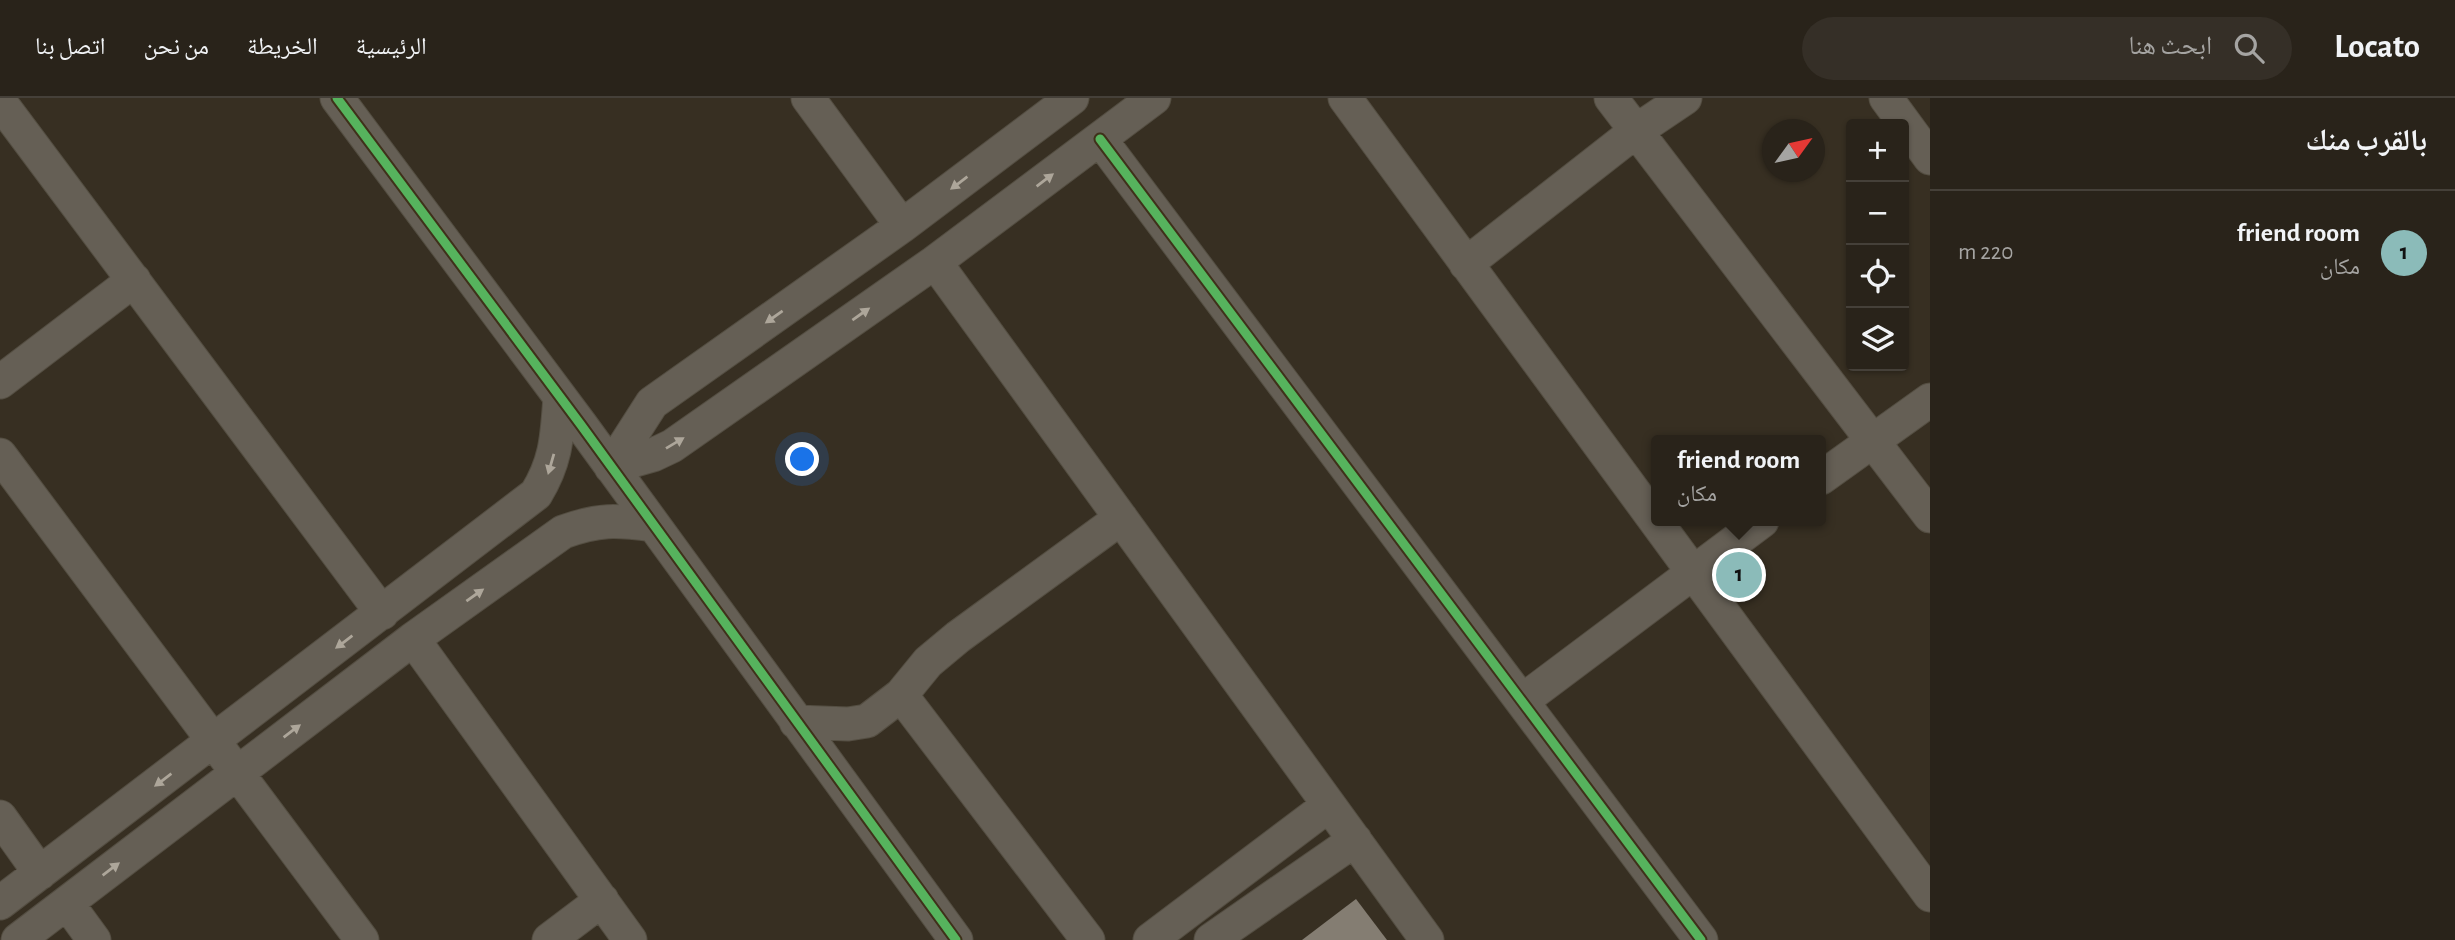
<!DOCTYPE html>
<html lang="ar">
<meta charset="utf-8">
<style>
:root{--surface:#29231a;--page:#352f27;--text:#f1f3f6;--muted:#a5a4a2;--line:#454039;--accent:#8bbbb9}
body{margin:0;font-family:"Alegreya Sans","Noto Naskh Arabic",sans-serif;background:var(--page);color:var(--text);direction:rtl}
.controls{position:absolute;right:21px;top:21px;display:grid;overflow:hidden;border-radius:7px;box-shadow:0 2px 5px #0004}
.controls button{width:63px;height:63px;display:grid;place-items:center;padding:0;border:0;border-bottom:2px solid var(--line);background:var(--surface);color:var(--text);font:35px sans-serif}
.compass{position:absolute;left:1762px;top:21px;width:63px;height:63px;border-radius:50%;background:var(--surface);box-shadow:0 2px 5px #0004;rotate:57deg}
.you{position:absolute;left:803px;top:362px;width:24px;height:24px;margin:-18px;border:5px solid #fff;border-radius:50%;background:#1a73e8;box-shadow:0 0 0 10px #1a73e833}
.badge{display:grid;place-items:center;width:46px;height:46px;border-radius:50%;background:var(--accent);color:#111;font-size:23px;font-weight:700}
.pin{position:absolute;translate:-50% -50%;border:4px solid #fff;box-shadow:0 2px 7px #0006}
.popup{position:absolute;left:1651px;top:337px;width:175px;height:91px;box-sizing:border-box;display:grid;place-content:center;border-radius:7px;background:var(--surface);filter:drop-shadow(0 2px 5px #0005);font-size:23px;white-space:nowrap;color:var(--muted)}
.popup b{font-size:26px;color:var(--text)}
.popup::after{content:'';position:absolute;left:50%;top:100%;margin-left:-14px;border:14px solid transparent;border-top-color:var(--surface)}
.list{margin:0;padding:0;list-style:none}
h2{display:flex;justify-content:space-between;align-items:center;height:91px;margin:0;padding:0 28px;font-size:30px}
h2 small{font-size:23px;font-weight:400;color:var(--muted)}
.list li{display:grid;grid-template-columns:46px 1fr auto;gap:21px;align-items:center;box-sizing:border-box;height:126px;padding:0 28px;border-top:2px solid var(--line)}
.list b{display:block;font-size:26px;white-space:nowrap}
.list p{margin:0;font-size:23px;white-space:nowrap;color:var(--muted)}
.list em{font-size:23px;font-style:normal;color:var(--muted)}
.icon{flex:none;width:38px;height:38px;fill:none;stroke:currentColor;stroke-width:2;stroke-linecap:round;stroke-linejoin:round}
.map{position:relative;flex:none;width:1930px;height:842px;overflow:hidden;direction:ltr}
header{display:flex;align-items:center;gap:42px;box-sizing:border-box;height:98px;padding:0 35px;background:var(--surface);border-bottom:2px solid var(--line)}
header strong{font-size:33px}
nav{display:flex;gap:38px;margin-inline-start:auto;font-size:24px}
.search{width:490px;height:63px;background:var(--page);display:flex;align-items:center;gap:18px;box-sizing:border-box;padding:0 24px;border-radius:38px;color:var(--muted);font-size:26px}
main{display:flex}
aside{flex:1;background:var(--surface)}
.map>svg:first-child{display:block}
</style>
<header>
<strong>Locato</strong>
<div class="search"><svg class="icon" aria-label="search" viewBox="0 0 24 24"><circle cx="10" cy="10" r="6"/><path d="M15 15l6 6"/></svg>ابحث هنا</div>
<nav><a>الرئيسية</a><a>الخريطة</a><a>من نحن</a><a>اتصل بنا</a></nav>
</header>
<main>
<aside>
<h2>بالقرب منك<small></small></h2>
<ul class="list">
<li><span class="badge">1</span><div><b>friend room</b><p>مكان</p></div><em>220 m</em></li>
</ul>
</aside>
<div class="map">
<svg width="1930" height="842" viewBox="0 0 1930 842">
<rect width="100%" height="100%" fill="#372f22"/>
<path fill="#847d72" d="M1356 801 1387 842H1302Z"/>
<g fill="none" stroke-linecap="round" stroke-linejoin="round">
<defs>
<path id="minor" d="M337 0 581 327 956 842
M808 0 902 128
M1345 0 1930 797
M1611 0 1930 418
M1886 0 1930 60
M0 4 382 515
M1100 41 1701 842
M935 164 1427 842
M1466 166 1636 33 1685 0
M0 284 134 182
M0 357 362 842
M611 369 653 357 672 348 935 164 1154 0
M611 369 652 305 902 128 1072 0
M1821 380 1930 302
M413 541 630 842
M901 597 1088 842
M1522 603 1762 423
M796 624 848 626 867 623 901 597 928 564 958 539 1121 420
M0 719 40 775
M0 805 536 396C557 362 557 337 560 299
M67 805 94 842
M18 842 413 541 563 434C599 421 616 422 653 427
M549 842 602 802
M1150 842 1329 707
M1211 842 1355 742"/>
</defs>
<use href="#minor" stroke="#544e42" stroke-width="35"/>
<use href="#minor" stroke="#655f55" stroke-width="33"/>
<defs>
<path id="cycleway" d="M337 0 581 327 956 842
M1100 41 1701 842"/>
</defs>
<use href="#cycleway" stroke="#3f311a" stroke-width="13"/>
<use href="#cycleway" stroke="#56b35d" stroke-width="9"/>
</g>
<defs><path id="oneway-solid" d="M-6-.8H1V-3.2L6.5 0L1 3.2V.8H-6Z" transform="scale(1.75)"/></defs>
<g fill="#ada69a">
<use href="#oneway-solid" transform="translate(1045 82) rotate(-37)"/>
<use href="#oneway-solid" transform="translate(959 85) rotate(143)"/>
<use href="#oneway-solid" transform="translate(861 216) rotate(-35)"/>
<use href="#oneway-solid" transform="translate(774 219) rotate(145)"/>
<use href="#oneway-solid" transform="translate(675 345) rotate(-31)"/>
<use href="#oneway-solid" transform="translate(551 366) rotate(106)"/>
<use href="#oneway-solid" transform="translate(475 497) rotate(-35)"/>
<use href="#oneway-solid" transform="translate(344 544) rotate(143)"/>
<use href="#oneway-solid" transform="translate(292 633) rotate(-37)"/>
<use href="#oneway-solid" transform="translate(163 682) rotate(143)"/>
<use href="#oneway-solid" transform="translate(111 771) rotate(-37)"/>
</g>
</svg>
<div class="controls">
<button>+</button>
<button>−</button>
<button><svg class="icon" aria-label="locate" viewBox="0 0 24 24"><circle cx="12" cy="12" r="6"/><path d="M12 2v4M12 18v4M2 12h4M18 12h4"/></svg></button>
<button><svg class="icon" aria-label="layers" viewBox="0 0 24 24"><path d="M12 4l9 5-9 5-9-5zM3 14l9 5 9-5"/></svg></button>
</div>
<svg class="compass" viewBox="-18 -18 36 36"><path d="M0-13l5 13h-10z" fill="#e53935"/><path d="M0 13l5-13h-10z" fill="#a5a4a2"/></svg>
<div class="you"></div>
<div class="pin badge" style="left:1739px;top:477px">1</div>
<div class="popup"><b>friend room</b>مكان</div>
</div>
</main>
